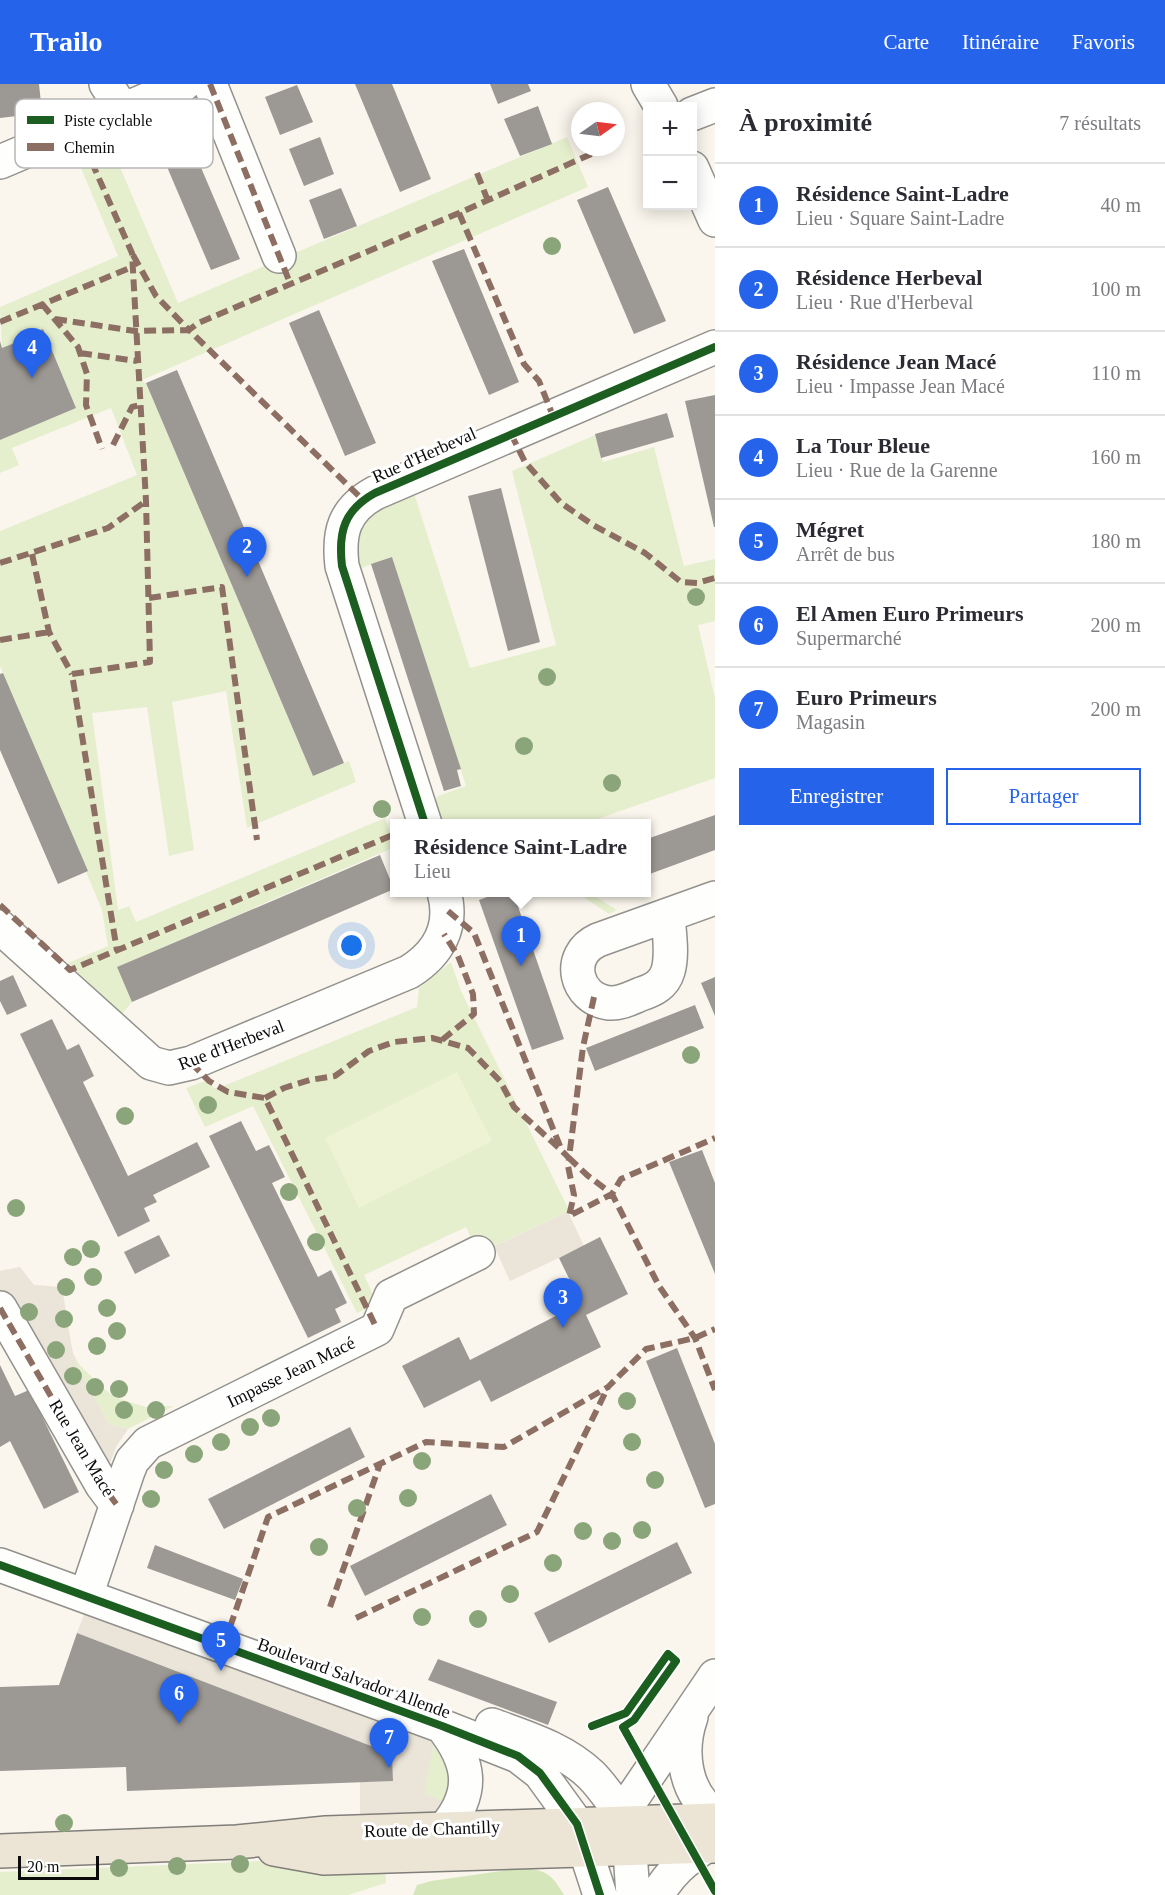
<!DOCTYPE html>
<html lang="fr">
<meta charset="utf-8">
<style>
:root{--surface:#fff;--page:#f7f7f7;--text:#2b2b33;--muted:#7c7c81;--line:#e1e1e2;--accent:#2563eb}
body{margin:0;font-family:"Times New Roman",serif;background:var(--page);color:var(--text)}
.controls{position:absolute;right:18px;top:18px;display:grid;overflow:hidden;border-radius:0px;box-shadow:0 3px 15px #0003}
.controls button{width:54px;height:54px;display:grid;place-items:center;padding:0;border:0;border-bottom:2px solid var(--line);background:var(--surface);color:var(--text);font:30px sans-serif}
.compass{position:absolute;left:571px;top:18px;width:54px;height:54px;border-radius:50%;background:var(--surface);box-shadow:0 3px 15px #0003;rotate:76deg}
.scale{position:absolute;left:18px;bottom:15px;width:81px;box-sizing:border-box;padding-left:6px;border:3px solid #0b0b0b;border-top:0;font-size:16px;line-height:21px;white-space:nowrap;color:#0b0b0b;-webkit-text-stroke:4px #fff;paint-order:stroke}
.you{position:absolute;left:352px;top:862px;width:21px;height:21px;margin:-15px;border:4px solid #fff;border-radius:50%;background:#1a73e8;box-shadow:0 0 0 9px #1a73e833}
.badge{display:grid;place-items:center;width:39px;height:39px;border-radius:50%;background:var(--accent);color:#fff;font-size:20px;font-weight:700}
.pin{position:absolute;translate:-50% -50px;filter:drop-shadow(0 2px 3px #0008)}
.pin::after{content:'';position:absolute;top:32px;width:21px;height:18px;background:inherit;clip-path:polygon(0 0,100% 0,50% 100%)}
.popup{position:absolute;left:390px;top:735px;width:261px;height:78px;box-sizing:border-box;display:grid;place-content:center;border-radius:0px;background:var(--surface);filter:drop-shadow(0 2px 4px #0005);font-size:20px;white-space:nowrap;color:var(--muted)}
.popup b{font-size:22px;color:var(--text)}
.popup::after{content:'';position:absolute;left:50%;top:100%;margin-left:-12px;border:12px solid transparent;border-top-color:var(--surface)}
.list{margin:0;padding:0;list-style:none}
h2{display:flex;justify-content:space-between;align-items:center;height:78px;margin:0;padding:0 24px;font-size:26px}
h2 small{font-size:20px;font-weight:400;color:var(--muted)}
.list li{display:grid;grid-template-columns:39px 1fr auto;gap:18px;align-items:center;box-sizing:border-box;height:84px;padding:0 24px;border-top:2px solid var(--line)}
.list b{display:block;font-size:22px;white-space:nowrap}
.list p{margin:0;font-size:20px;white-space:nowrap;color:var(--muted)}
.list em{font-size:20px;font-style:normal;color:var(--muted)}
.actions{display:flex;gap:12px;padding:18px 24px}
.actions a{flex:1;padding:14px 0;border:2px solid var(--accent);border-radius:0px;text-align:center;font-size:21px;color:var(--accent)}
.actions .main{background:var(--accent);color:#fff}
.map{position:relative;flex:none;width:715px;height:1811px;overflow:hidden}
header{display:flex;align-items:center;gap:36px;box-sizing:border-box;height:84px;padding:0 30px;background:var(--accent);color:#fff}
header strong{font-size:28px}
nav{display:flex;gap:33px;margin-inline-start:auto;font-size:21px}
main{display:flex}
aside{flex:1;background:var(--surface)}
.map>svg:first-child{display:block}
</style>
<header>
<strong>Trailo</strong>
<nav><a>Carte</a><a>Itinéraire</a><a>Favoris</a></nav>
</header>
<main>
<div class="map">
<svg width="715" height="1811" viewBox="0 0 715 1811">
<rect width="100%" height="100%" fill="#faf6ed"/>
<path fill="#e5efcd" d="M567 53 588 103 142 296 147 301 313 692 349 677 356 698 247 744 226 607 172 618 194 766 169 772 147 623 92 629 118 826 129 822 136 838 385 734 395 763 117 883 132 918 122 930 68 879 108 862 102 826 0 582V447L137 391 111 324 12 364 19 381 0 389V356L76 324 43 245 22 253V256L2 264 0 223 118 172 78 77 111 62 178 219Z
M595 351 603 378 654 363 684 482 715 475V537L698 541 715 614V694L586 739H439L433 718 438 712 466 702 392 473 358 485C358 476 355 464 356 456 363 428 391 418 413 406L470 584 556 561 512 387Z
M577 809H590L617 826 609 830Z
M451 878 461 907 568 1124V1128L478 1169 466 1143 364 1191 377 1220 357 1229 253 1022 205 1043 186 1004 205 997 216 1005 417 923 419 904Z
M73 1269 79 1280 104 1305 117 1314 146 1323 174 1322 128 1345 109 1340 78 1285Z
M435 1655 452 1692 447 1719 423 1709Z
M260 1777 385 1781 386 1799 348 1811H0V1788Z"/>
<path fill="#d6e6bb" d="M523 1784C548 1787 551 1790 564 1811H413L417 1801 431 1797Z"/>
<path fill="#eef3d6" d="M457 988 492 1057 359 1124 325 1054Z"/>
<path fill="#eae4d9" d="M568 1128 584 1162 510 1197 494 1162Z
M20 1183 34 1201 62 1203 72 1265 78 1285 109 1340 128 1345 116 1363 106 1390 0 1234V1187Z
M86 1525 435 1655 424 1709 447 1719 430 1732 360 1740V1698L393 1697 392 1670 77 1549Z"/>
<path fill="#9c9894" d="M0 0H39L42 29 0 34Z
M355 0H392L431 95 400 108Z
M490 0H528L531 7 498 20Z
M297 1 313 38 280 51 265 13Z
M538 22 552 60 520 72 504 35Z
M179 32 240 175 211 186 150 43Z
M320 53 334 90 304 102 289 65Z
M608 103 666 237 634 250 577 116Z
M341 104 357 142 324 155 309 116Z
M464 165 519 298 489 311 432 177Z
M319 226 376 359 345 372 289 239Z
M43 245 76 324 0 356V257L2 264 22 256V253Z
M177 286 344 679 313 692 146 299Z
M715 311V443H714L685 317Z
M667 329 674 353 601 374 595 350Z
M501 404 540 558 508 567 468 412Z
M392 473 461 685 457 686 461 702 444 707 371 480Z
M3 589 88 787 58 800 0 666V590Z
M715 731V766L647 791V755Z
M380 771 394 805 132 918 117 883Z
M501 808H513L564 955 532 966 479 816Z
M13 891 27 922 7 931 0 917V897Z
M715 893V932L701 899Z
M695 921 704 944 595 987 586 964Z
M52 935 67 966 79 960 94 992 83 998 128 1092 197 1058 210 1083 153 1111 157 1118 144 1124 150 1137 118 1153 20 950Z
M241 1037 256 1067 269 1061 285 1093 272 1099 318 1193 331 1186 347 1219 335 1225 341 1238 308 1254 209 1052Z
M702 1066 715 1099V1190L669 1078Z
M159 1151 170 1172 135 1190 124 1168Z
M600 1153 628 1210 586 1231 601 1263 491 1318 480 1296 424 1324 402 1282 459 1253 470 1276 581 1219 559 1174Z
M677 1264 715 1360V1420L705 1424 646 1277Z
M0 1281 15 1312 29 1306 79 1408 44 1425 10 1357 0 1363Z
M350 1343 365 1373 224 1445 208 1415Z
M491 1410 507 1441 365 1512 350 1482Z
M677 1458 692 1489 549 1559 534 1529Z
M155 1461 243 1495 235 1516 147 1484Z
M77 1549 392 1670 393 1697 127 1707 126 1683 0 1687V1603L59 1601Z
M438 1575 557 1618 548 1641 428 1596Z"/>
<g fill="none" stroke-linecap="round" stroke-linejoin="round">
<defs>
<path id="minor" d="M106 0 123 26
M210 0 279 172
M648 0 661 22
M692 30 715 21
M0 78 184 0
M692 84 715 136
M425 740 342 482C338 448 344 426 375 409L715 263
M668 831C669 849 673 870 668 887 664 901 653 906 641 910 631 914 620 920 609 919 575 915 565 871 598 856L715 814
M0 843 151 979 169 984 191 979 409 888C438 870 454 843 444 808
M0 1224 102 1401 117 1421
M0 1481 442 1642 518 1672 540 1689 577 1740 600 1811
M86 1512 128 1387 132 1377 148 1359 377 1245 391 1212 478 1169
M691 1633C679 1667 684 1709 715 1731
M492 1641C527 1654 564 1665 591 1691 605 1705 616 1723 628 1739
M442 1642C470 1678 476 1708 444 1745
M633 1811 628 1739 631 1716 715 1592
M657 1811C671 1788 683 1778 704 1763"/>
<path id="major" d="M274 1765 324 1774 715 1762
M0 1767 237 1758 326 1749 715 1736"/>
</defs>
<use href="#minor" stroke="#93918d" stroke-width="36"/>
<use href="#major" stroke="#807e7a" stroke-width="36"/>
<use href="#minor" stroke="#fefefc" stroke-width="33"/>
<use href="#major" stroke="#ece5d6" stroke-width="33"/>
<path stroke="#8d6e63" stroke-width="6" stroke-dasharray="12 6" stroke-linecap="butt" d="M210 0 290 199
M77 45 132 169 146 417 150 578 72 590 117 867
M477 89 488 117
M459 129 524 280 539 297 553 332
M133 171 156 212 189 246 198 239 459 129 607 63
M42 220 78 263 87 290 86 321 102 365
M55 235 135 247 189 246 363 416
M0 238 132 183
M80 269 137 277
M511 350 525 378 561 419 593 441 645 469 681 498 697 499 715 494
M113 361 132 323 140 321
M32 470 49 548 72 590
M0 479 108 444 146 417
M149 514 222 503 257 756
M0 556 49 548
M0 821 70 886 395 750
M448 827 474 849 562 1067 569 1074 568 1082 574 1111 569 1132 612 1110 621 1095 715 1054
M594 913 583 963 569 1074 587 1091 612 1110 659 1202 695 1254 715 1306
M442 956 474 930 473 910 458 872 444 850
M191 979 209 997 228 1008 265 1014 377 1245
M265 1014 284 1004 310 996 335 992 369 967 394 958 432 954 468 964 500 997 514 1023 560 1065
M0 1224 102 1401 117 1421
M330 1523 380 1380
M356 1534 537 1448 608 1303
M230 1543 268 1433 426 1358 504 1363 608 1303 646 1265 695 1254 715 1245"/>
<defs>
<path id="cycleway" d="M425 740 342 482C338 448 344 426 375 409L715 263
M0 1481 442 1642 518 1672 540 1689 577 1740 600 1811
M592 1642 626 1629 668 1570 676 1577 634 1636 623 1643 715 1807"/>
</defs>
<use href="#cycleway" stroke="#fff" stroke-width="11"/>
<use href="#cycleway" stroke="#1b5e20" stroke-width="8"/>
</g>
<g fill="#8ba57a">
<circle cx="552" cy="162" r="9"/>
<circle cx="696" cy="513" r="9"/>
<circle cx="547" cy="593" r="9"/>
<circle cx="524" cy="662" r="9"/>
<circle cx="612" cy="699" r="9"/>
<circle cx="382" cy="725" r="9"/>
<circle cx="691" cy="971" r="9"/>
<circle cx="208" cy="1021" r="9"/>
<circle cx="125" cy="1032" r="9"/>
<circle cx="289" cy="1108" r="9"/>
<circle cx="16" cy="1124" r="9"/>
<circle cx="316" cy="1158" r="9"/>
<circle cx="91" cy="1165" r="9"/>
<circle cx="73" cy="1173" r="9"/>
<circle cx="93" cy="1193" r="9"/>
<circle cx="66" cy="1203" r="9"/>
<circle cx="107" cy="1224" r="9"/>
<circle cx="29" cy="1228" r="9"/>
<circle cx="64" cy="1235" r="9"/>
<circle cx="117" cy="1247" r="9"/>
<circle cx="97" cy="1262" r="9"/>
<circle cx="56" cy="1266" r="9"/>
<circle cx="73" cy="1292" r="9"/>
<circle cx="95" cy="1303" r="9"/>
<circle cx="119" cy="1305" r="9"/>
<circle cx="627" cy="1317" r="9"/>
<circle cx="124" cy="1326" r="9"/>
<circle cx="156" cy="1326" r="9"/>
<circle cx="271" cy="1334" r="9"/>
<circle cx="250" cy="1343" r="9"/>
<circle cx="221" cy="1358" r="9"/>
<circle cx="632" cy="1358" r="9"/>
<circle cx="194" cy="1370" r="9"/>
<circle cx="422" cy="1377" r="9"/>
<circle cx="164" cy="1386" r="9"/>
<circle cx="655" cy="1396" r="9"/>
<circle cx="408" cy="1414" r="9"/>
<circle cx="151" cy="1415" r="9"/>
<circle cx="357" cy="1424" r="9"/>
<circle cx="642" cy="1446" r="9"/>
<circle cx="583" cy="1447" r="9"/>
<circle cx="612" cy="1457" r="9"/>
<circle cx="319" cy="1463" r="9"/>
<circle cx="553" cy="1479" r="9"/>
<circle cx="510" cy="1510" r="9"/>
<circle cx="422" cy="1533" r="9"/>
<circle cx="478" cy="1535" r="9"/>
<circle cx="64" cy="1739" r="9"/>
<circle cx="240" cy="1780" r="9"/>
<circle cx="177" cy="1782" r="9"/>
<circle cx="119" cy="1784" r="9"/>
</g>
<g text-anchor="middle" stroke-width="6" stroke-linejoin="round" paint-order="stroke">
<g font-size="18" fill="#0b0b0b" stroke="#fff">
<text transform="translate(424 371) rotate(-24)" y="6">Rue d'Herbeval</text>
<text transform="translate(231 961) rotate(-21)" y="6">Rue d'Herbeval</text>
<text transform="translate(291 1288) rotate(-26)" y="6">Impasse Jean Macé</text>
<text transform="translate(82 1364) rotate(59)" y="6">Rue Jean Macé</text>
<text transform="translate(354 1594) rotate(20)" y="6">Boulevard Salvador Allende</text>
<text transform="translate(432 1745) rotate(-2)" y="6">Route de Chantilly</text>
</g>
</g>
<rect x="15" y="15" width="198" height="69" rx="9" fill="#fff" stroke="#b6b6b6" stroke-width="1.5"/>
<rect x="27" y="32" width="27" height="8" fill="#1b5e20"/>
<rect x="27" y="59" width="27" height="8" fill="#8d6e63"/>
<g font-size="16" fill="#0b0b0b">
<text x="64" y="42">Piste cyclable</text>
<text x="64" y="69">Chemin</text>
</g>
</svg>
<div class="controls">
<button>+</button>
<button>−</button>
</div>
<svg class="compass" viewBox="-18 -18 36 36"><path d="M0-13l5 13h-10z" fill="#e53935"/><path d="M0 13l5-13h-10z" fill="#7c7c81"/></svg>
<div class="scale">20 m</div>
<div class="you"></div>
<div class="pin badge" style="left:521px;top:882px">1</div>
<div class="popup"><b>Résidence Saint-Ladre</b>Lieu</div>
<div class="pin badge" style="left:247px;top:493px">2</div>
<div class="pin badge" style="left:563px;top:1244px">3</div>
<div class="pin badge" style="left:32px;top:294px">4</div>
<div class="pin badge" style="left:221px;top:1587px">5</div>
<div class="pin badge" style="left:179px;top:1640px">6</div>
<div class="pin badge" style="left:389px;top:1684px">7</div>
</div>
<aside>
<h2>À proximité<small>7 résultats</small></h2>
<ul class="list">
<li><span class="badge">1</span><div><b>Résidence Saint-Ladre</b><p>Lieu · Square Saint-Ladre</p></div><em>40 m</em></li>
<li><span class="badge">2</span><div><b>Résidence Herbeval</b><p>Lieu · Rue d'Herbeval</p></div><em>100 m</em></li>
<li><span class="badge">3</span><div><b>Résidence Jean Macé</b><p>Lieu · Impasse Jean Macé</p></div><em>110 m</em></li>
<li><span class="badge">4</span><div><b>La Tour Bleue</b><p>Lieu · Rue de la Garenne</p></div><em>160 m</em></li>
<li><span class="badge">5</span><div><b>Mégret</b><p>Arrêt de bus</p></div><em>180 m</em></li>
<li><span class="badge">6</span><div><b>El Amen Euro Primeurs</b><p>Supermarché</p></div><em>200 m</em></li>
<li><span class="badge">7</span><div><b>Euro Primeurs</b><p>Magasin</p></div><em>200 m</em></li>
</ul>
<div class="actions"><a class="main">Enregistrer</a><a>Partager</a></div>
</aside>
</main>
